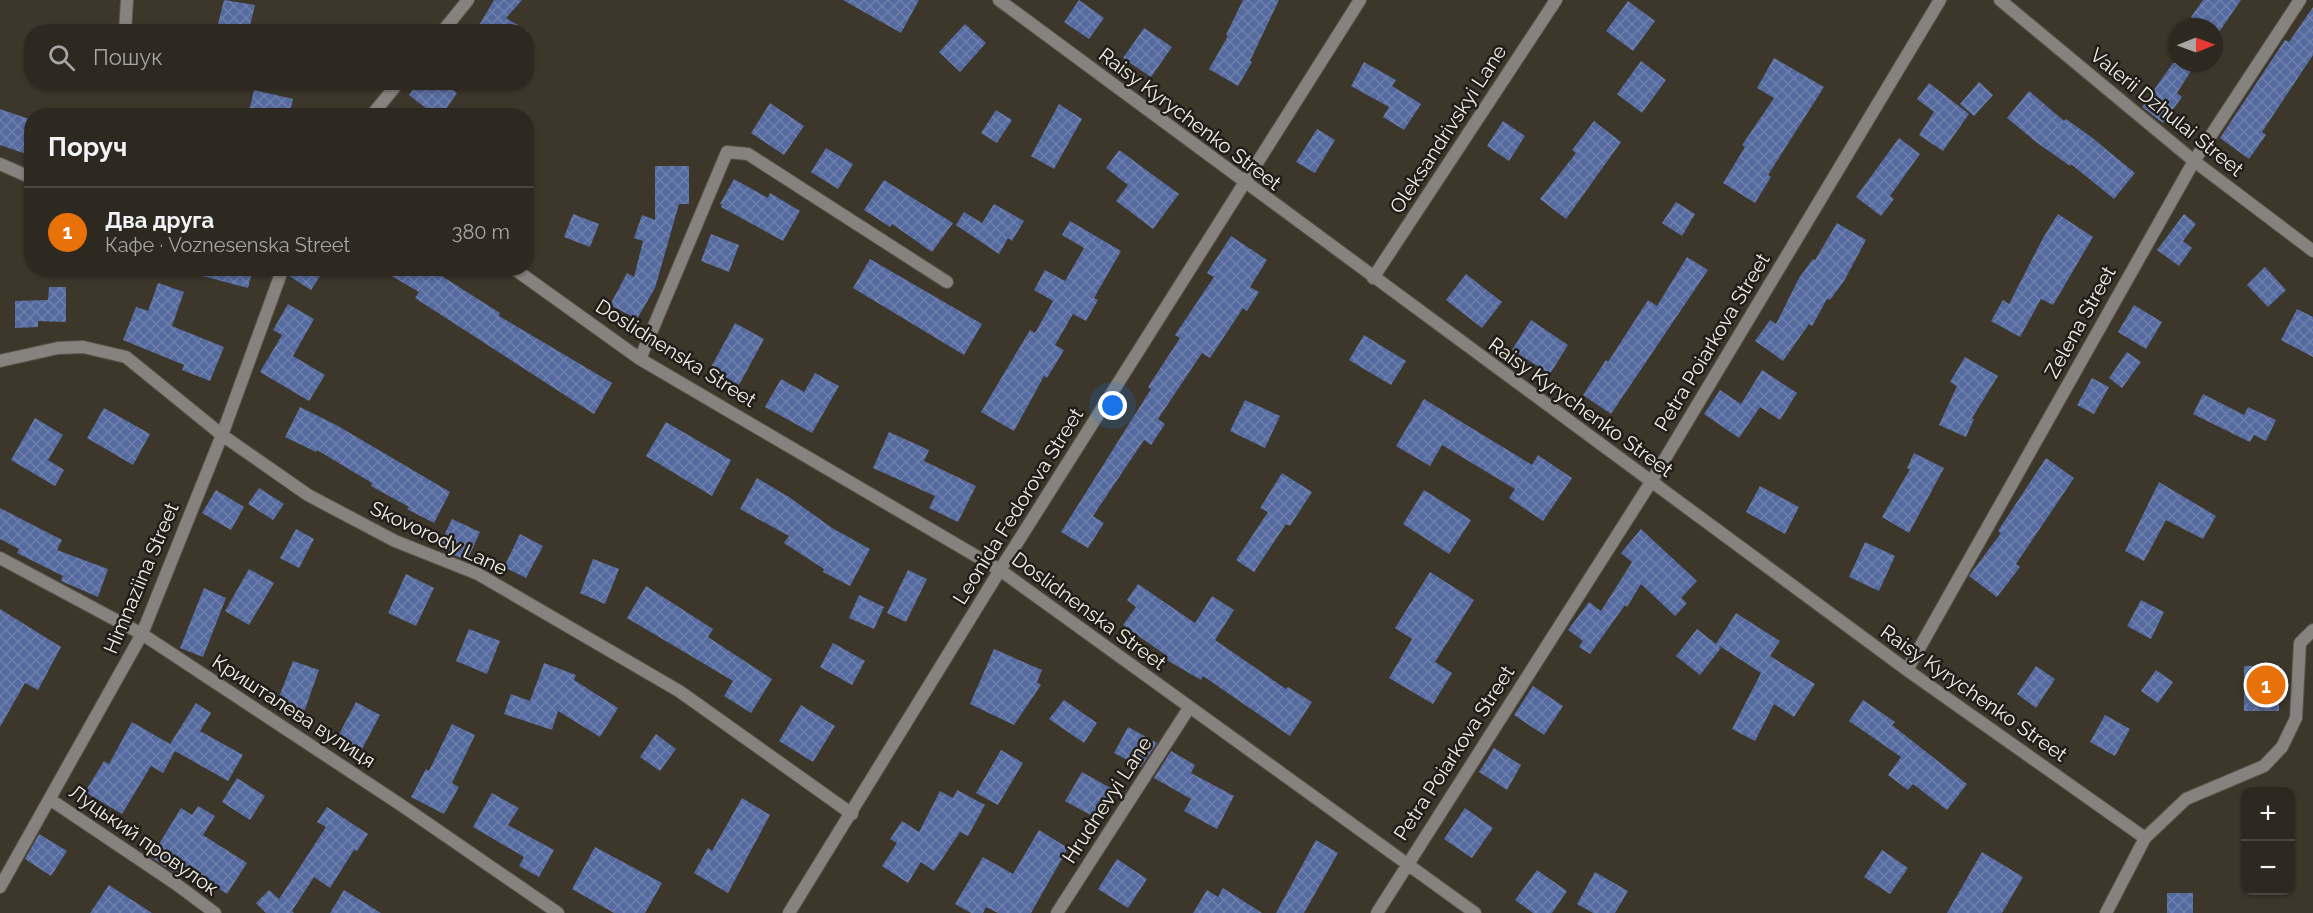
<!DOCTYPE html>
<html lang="uk">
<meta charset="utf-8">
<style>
:root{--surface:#2e2920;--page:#363129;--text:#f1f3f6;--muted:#a7a6a5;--line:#49453e;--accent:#8c9099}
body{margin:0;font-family:Raleway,sans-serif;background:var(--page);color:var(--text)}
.controls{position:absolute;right:18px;bottom:18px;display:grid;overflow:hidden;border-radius:12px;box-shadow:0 2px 4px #0004}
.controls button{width:54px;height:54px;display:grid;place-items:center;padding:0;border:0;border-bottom:2px solid var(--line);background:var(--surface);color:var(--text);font:30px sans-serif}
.compass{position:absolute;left:2169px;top:18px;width:54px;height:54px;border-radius:50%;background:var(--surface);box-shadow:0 2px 4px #0004;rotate:89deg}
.you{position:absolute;left:1113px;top:406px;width:21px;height:21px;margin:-15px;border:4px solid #fff;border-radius:50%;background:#1a73e8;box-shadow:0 0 0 9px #1a73e833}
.badge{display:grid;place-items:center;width:39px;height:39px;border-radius:50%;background:var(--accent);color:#fff;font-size:20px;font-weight:700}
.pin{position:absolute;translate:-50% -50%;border:3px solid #fff;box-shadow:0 2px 6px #0006}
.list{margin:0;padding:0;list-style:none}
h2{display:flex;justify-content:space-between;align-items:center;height:78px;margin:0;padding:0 24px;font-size:26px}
h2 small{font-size:20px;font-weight:400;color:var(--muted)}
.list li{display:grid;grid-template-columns:39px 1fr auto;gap:18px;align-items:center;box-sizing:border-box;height:90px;padding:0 24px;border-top:2px solid var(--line)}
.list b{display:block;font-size:22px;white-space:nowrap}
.list p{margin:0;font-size:20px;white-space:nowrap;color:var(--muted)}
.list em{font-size:20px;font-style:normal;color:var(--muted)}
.icon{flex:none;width:33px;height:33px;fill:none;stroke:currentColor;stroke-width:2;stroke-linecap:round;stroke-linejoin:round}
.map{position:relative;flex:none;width:2313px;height:913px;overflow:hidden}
.search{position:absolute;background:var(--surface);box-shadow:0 2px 4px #0004;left:24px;top:24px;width:510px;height:66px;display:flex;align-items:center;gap:15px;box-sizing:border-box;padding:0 21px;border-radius:24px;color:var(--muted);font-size:22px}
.panel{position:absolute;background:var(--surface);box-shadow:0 2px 4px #0004;left:24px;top:108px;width:510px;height:168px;border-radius:24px}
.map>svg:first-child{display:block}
</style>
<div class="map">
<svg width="2313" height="913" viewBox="0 0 2313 913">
<defs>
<pattern id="building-cross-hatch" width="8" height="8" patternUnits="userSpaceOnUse" patternTransform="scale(1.5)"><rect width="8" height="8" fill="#556a9f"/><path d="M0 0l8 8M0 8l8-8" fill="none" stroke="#6e80ac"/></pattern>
</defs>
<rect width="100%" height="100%" fill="#3d372b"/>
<path fill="url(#building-cross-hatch)" d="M224 0 255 5 249 30 218 24Z
M494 0H522L506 18 529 32H475Z
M843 0H919L901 33Z
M1079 0 1104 18 1089 39 1064 22Z
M1243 0H1279L1250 61 1252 62 1238 86 1209 69 1228 36 1226 35Z
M2203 0H2241L2217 35 2214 32V27H2206L2191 17Z
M1628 1 1655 21 1633 51 1606 31Z
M2313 7V55L2262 132 2266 135 2249 159 2220 138 2285 40 2289 42Z
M965 24 986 43 960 72 939 52Z
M1144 28 1172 47 1151 77 1123 58Z
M1774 58 1824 87 1768 175 1771 177 1755 203 1723 183 1745 147 1742 145 1774 98 1757 88Z
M1641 61 1666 80 1642 113 1617 94Z
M1364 62 1396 80 1392 86 1421 104 1404 130 1383 117 1389 107 1351 86Z
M2173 63H2196L2177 93 2182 97 2163 123 2142 107Z
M418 82H443L457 93 441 116H436L409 95Z
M1979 82 1993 95 1974 116 1960 104Z
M1929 83 1969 114 1943 151 1919 135 1934 112 1917 99Z
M254 90 293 99 289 116H248Z
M2029 91 2064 121 2066 119 2090 136 2135 173 2114 199 2071 164 2070 166 2036 142 2007 118Z
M770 103 804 126 784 155 751 133Z
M1059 104 1082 119 1054 169 1031 156Z
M0 109 32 120V156L0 145Z
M996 110 1012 120 997 143 981 133Z
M1503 121 1525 136 1509 161 1487 146Z
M1594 121 1621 142 1566 219 1540 199 1576 153 1572 150Z
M1317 129 1335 140 1315 173 1296 162Z
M1899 138 1920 154 1890 196 1894 199 1881 216 1856 197Z
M826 148 853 164 838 189 811 172Z
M1119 150 1179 194 1153 229 1116 201 1128 185 1106 168Z
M655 166H689V204H679L655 288 637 319 610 305 627 273 634 277 643 241 634 238 642 215 655 220Z
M734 179 768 198 770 193 800 211 783 241 721 207 722 204H720Z
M884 180 953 223 932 252 892 224 890 227 864 210Z
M1676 202 1695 214 1682 236 1662 223Z
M994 204 1024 221 1012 241 1008 238 999 254 956 225 964 212 982 223Z
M573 214 599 224 590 247 564 237Z
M2058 214 2093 237 2053 305 2041 299 2020 337 1991 321 2003 300 2009 304 2043 238Z
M2184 214 2196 224 2183 241 2192 248 2179 266 2157 250Z
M1070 221 1121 251 1094 298 1098 300 1086 321 1073 314 1055 345 1064 350 1047 378 1044 376 1014 431 981 412 1030 330 1035 333 1053 301 1034 290 1045 270 1065 281 1084 248 1062 235Z
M1837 223 1866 240 1844 281 1830 300 1827 299 1812 326 1809 324 1783 361 1755 341 1770 320 1776 324 1799 278 1813 259 1815 260Z
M711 234 739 245 729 272 701 261Z
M1231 236 1267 260 1250 287 1259 292 1247 311 1243 308 1210 358 1202 353 1158 419 1165 424 1151 445 1144 440 1093 516 1104 523 1088 548 1061 532 1151 389 1148 387 1180 338 1175 335 1214 277 1207 273Z
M1687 257 1708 270 1611 414 1583 395 1606 360 1608 362 1648 300 1657 306Z
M870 259 982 324 964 355 853 288Z
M2265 267 2286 290 2268 307 2247 285Z
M196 268H253L248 288 195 274Z
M291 268H325L311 290 289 276Z
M378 268H429L500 313 499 316 612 383 594 414 415 298 419 292Z
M1466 274 1502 302 1482 328 1446 300Z
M158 283 184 292 172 326 224 347 210 381 182 370 184 365 123 340 136 307 148 311Z
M49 287H66V322L38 321V327L15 328V301L48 300Z
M288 304 314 319 293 356 325 375 309 401 260 372 282 335 273 330Z
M2134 305 2162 322 2146 349 2118 332Z
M2297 309 2313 317V357L2281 340Z
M1531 320 1568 345 1550 374 1512 350Z
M735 323 764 339 739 385 710 369Z
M1364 335 1406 361 1391 385 1349 360Z
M2127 352 2141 362 2122 388 2109 378Z
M1965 357 1998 376 1972 418 1974 419 1966 437 1939 425 1957 386 1950 382Z
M1762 370 1797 393 1780 420 1760 407 1739 438 1704 414 1720 390 1741 404Z
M815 373 839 386 812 433 765 407 781 379 804 392Z
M2092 378 2109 387 2094 414 2077 405Z
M2203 394 2244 415 2248 407 2276 420 2266 441 2254 435 2250 442 2193 414Z
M1424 399 1532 465 1538 455 1572 478 1543 521 1509 498 1515 489 1442 445 1430 466 1396 446Z
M1245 400 1280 416 1265 448 1230 431Z
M300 407 338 426 450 492 434 523 407 509 409 507 371 486 372 483 317 450 316 452 285 437Z
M104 408 150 434 133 465 87 438Z
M35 418 63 435 48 460 64 470 55 486 11 460Z
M666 422 731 460 712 496 646 456Z
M889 432 929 450 924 461 976 486 958 522 929 508 935 496 873 468Z
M1914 453 1944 468 1909 533 1882 517 1910 469 1907 468Z
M2046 458 2074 478 2016 564 2020 567 1997 597 1969 576 2001 533 1998 531Z
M1282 473 1312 492 1290 526 1286 524 1254 572 1236 560 1268 512 1260 508Z
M757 478 789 497 832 528 870 549 850 586 823 572 824 569 784 543 789 536 740 509Z
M2159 482 2216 516 2203 539 2166 520 2144 561 2125 551Z
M1760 486 1799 507 1785 534 1746 512Z
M259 488 284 504 273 520 248 504Z
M216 490 244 507 231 530 202 513Z
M1424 490 1471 520 1449 554 1403 524Z
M0 508 62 540 57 550 108 569 98 597 61 581 63 576 17 553 19 549 0 539Z
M452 519 480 532 467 561 438 548Z
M296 529 314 539 299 568 280 558Z
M1641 529 1697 581 1681 598 1687 603 1675 616 1641 584 1627 607 1625 605 1590 654 1579 647 1583 641 1568 630 1589 602 1601 611 1632 562 1621 553Z
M520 534 543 546 526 578 504 567Z
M1865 542 1895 556 1879 591 1849 577Z
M593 559 619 569 605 604 580 593Z
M249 569 274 583 249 625 225 611Z
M908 570 927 579 906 622 887 613Z
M1430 572 1474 600 1435 662 1452 673 1433 704 1389 678 1412 639 1395 628Z
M406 574 434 588 416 626 388 613Z
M1138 584 1195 623 1212 596 1234 610 1215 640 1286 689 1288 687 1312 702 1290 736 1203 676 1201 680 1165 659 1167 656 1123 625 1136 607 1127 600Z
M646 586 713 629 708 637 772 679 751 713 724 696 733 681 627 618Z
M204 588 226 598 203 657 180 648Z
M859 595 884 607 874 629 849 618Z
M2141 600 2164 612 2151 639 2127 626Z
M0 609 61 647 38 690 25 683 0 727Z
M1736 613 1780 641 1770 656 1815 684 1794 717 1774 704 1755 741 1732 729 1761 673 1718 645 1721 648 1700 675 1676 656 1697 629 1716 644Z
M469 629 500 641 487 674 456 661Z
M833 643 865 661 852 685 820 667Z
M994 649 1042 670 1037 682 1041 685 1014 725 970 704Z
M293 661 319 670 304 712 277 702Z
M544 663 576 675 574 680 618 708 600 737 558 711 552 730 504 714 511 694 530 701Z
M2279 665V711H2244V666Z
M2036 666 2055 679 2036 708 2017 694Z
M2156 670 2173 682 2158 703 2141 691Z
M1533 686 1563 706 1544 735 1514 715Z
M1064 700 1097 723 1084 743 1049 719Z
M1863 700 1895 722 1892 725 1967 784 1947 810 1913 784 1908 790 1888 775 1901 757 1849 721Z
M356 702 380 715 361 751 337 738Z
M196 703 211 713 200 731 243 755 228 781 175 751 163 773 151 766 122 814 85 792 104 761 109 764 132 722 170 744Z
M801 705 835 726 813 762 779 741Z
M2105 715 2130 729 2115 756 2090 742Z
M452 724 475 735 452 783 459 787 444 814 411 797 426 769 429 771Z
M1128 727 1157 743 1141 767 1114 753Z
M656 734 676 749 660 771 640 757Z
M1494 748 1521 765 1507 790 1479 772Z
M1001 750 1023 763 998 805 976 793Z
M1171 751 1195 765 1191 773 1234 796 1217 829 1184 811 1191 799 1154 778Z
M1082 772 1112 789 1096 818 1065 801Z
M237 778 265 796 250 820 222 802Z
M957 790 985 805 968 836 960 832 934 871 921 862 908 883 882 866 897 843 890 839 902 821 919 832 940 791 953 798Z
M492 793 519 808 508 825 554 850 539 877 519 866 524 857 473 827Z
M742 798 770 815 728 893 694 873 708 848 712 851Z
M198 806 215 816 203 835 247 863 227 894 185 867 179 876 151 857 181 808 192 815Z
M327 807 368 834 357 851 354 850 330 888 314 877 292 911 294 913H266L256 903 269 890 279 899 326 827 317 822Z
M1465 808 1493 828 1472 858 1444 839Z
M1039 830 1068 848 1031 913H998L986 907 983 913H971L955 904 983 857 1013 874Z
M39 834 67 851 51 876 25 859Z
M1316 840 1338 853 1304 913H1276Z
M595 847 662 883 645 913H614L572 889Z
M1882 850 1908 868 1890 894 1864 877Z
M1982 852 2023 877 2002 913H1947Z
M1117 859 1147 879 1128 908 1098 889Z
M1537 870 1567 891 1552 913H1533L1515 900Z
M1595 872 1628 891 1615 913H1593L1577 904Z
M109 885 152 913H90Z
M1223 888 1262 913H1193L1207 890 1218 897Z
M344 890 381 913H330Z
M2167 893H2193V913H2167Z"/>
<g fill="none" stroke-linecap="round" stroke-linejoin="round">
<defs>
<path id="minor" d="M999 0 1907 670 2145 838
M2000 0 2194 161 2313 251
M125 32 127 0
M442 32 468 0
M371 116 399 82
M0 164 32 178
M513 268 640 359 1000 570 1475 913
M1373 278 1556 0
M640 359 727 152 748 154 947 282
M0 361 58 348 83 347 126 357 222 435 308 495 395 541 478 574 679 691 852 814
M0 558 142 634 401 805 558 913
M1907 670 2194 161 2300 0
M51 800 176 884 215 913
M0 887 142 634 222 435 283 268
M1057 913 1189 708
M1377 913 1651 482 1940 0
M2106 913 2145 838 2186 799 2264 766 2282 747 2296 718 2300 643 2313 630"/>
<path id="tertiary" d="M789 913 1000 570 1360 0"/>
</defs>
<use href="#minor" stroke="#5a5449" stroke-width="14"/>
<use href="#tertiary" stroke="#5a5449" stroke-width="14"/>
<use href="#minor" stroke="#86827d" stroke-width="12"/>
<use href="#tertiary" stroke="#86827d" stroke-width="12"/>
</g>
<g text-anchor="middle" stroke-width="5" stroke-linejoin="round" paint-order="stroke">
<g font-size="20" fill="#f2eee7" stroke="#211e19">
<text transform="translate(2167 112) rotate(39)" y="7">Valerii Dzhulai Street</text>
<text transform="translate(1190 119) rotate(37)" y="7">Raisy Kyrychenko Street</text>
<text transform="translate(1448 129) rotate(-57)" y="7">Oleksandrivskyi Lane</text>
<text transform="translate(2080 322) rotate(-61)" y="7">Zelena Street</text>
<text transform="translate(1712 342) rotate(-59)" y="7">Petra Poiarkova Street</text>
<text transform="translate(676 353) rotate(32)" y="7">Doslidnenska Street</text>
<text transform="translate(1581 407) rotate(36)" y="7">Raisy Kyrychenko Street</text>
<text transform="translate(1018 506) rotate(-58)" y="7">Leonida Fedorova Street</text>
<text transform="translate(439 538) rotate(25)" y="7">Skovorody Lane</text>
<text transform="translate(141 578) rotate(-67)" y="7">Himnaziina Street</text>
<text transform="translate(1089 611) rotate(36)" y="7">Doslidnenska Street</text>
<text transform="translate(1974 693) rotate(35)" y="7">Raisy Kyrychenko Street</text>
<text transform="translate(294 711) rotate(33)" y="7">Кришталева вулиця</text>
<text transform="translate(1454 753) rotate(-57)" y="7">Petra Poiarkova Street</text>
<text transform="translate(1107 800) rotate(-57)" y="7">Hrudnevyi Lane</text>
<text transform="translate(144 840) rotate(35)" y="7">Луцький провулок</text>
</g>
</g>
</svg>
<div class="controls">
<button>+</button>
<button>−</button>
</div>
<svg class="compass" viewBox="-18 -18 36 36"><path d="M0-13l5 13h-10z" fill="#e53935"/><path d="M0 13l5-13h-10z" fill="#a7a6a5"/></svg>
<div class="you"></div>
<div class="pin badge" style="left:2266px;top:685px;background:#e8710a">1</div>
<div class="search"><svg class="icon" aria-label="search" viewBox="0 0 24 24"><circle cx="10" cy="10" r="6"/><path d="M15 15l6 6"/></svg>Пошук</div>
<section class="panel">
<h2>Поруч<small></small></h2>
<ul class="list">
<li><span class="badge" style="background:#e8710a">1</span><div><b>Два друга</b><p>Кафе · Voznesenska Street</p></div><em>380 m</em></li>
</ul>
</section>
</div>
